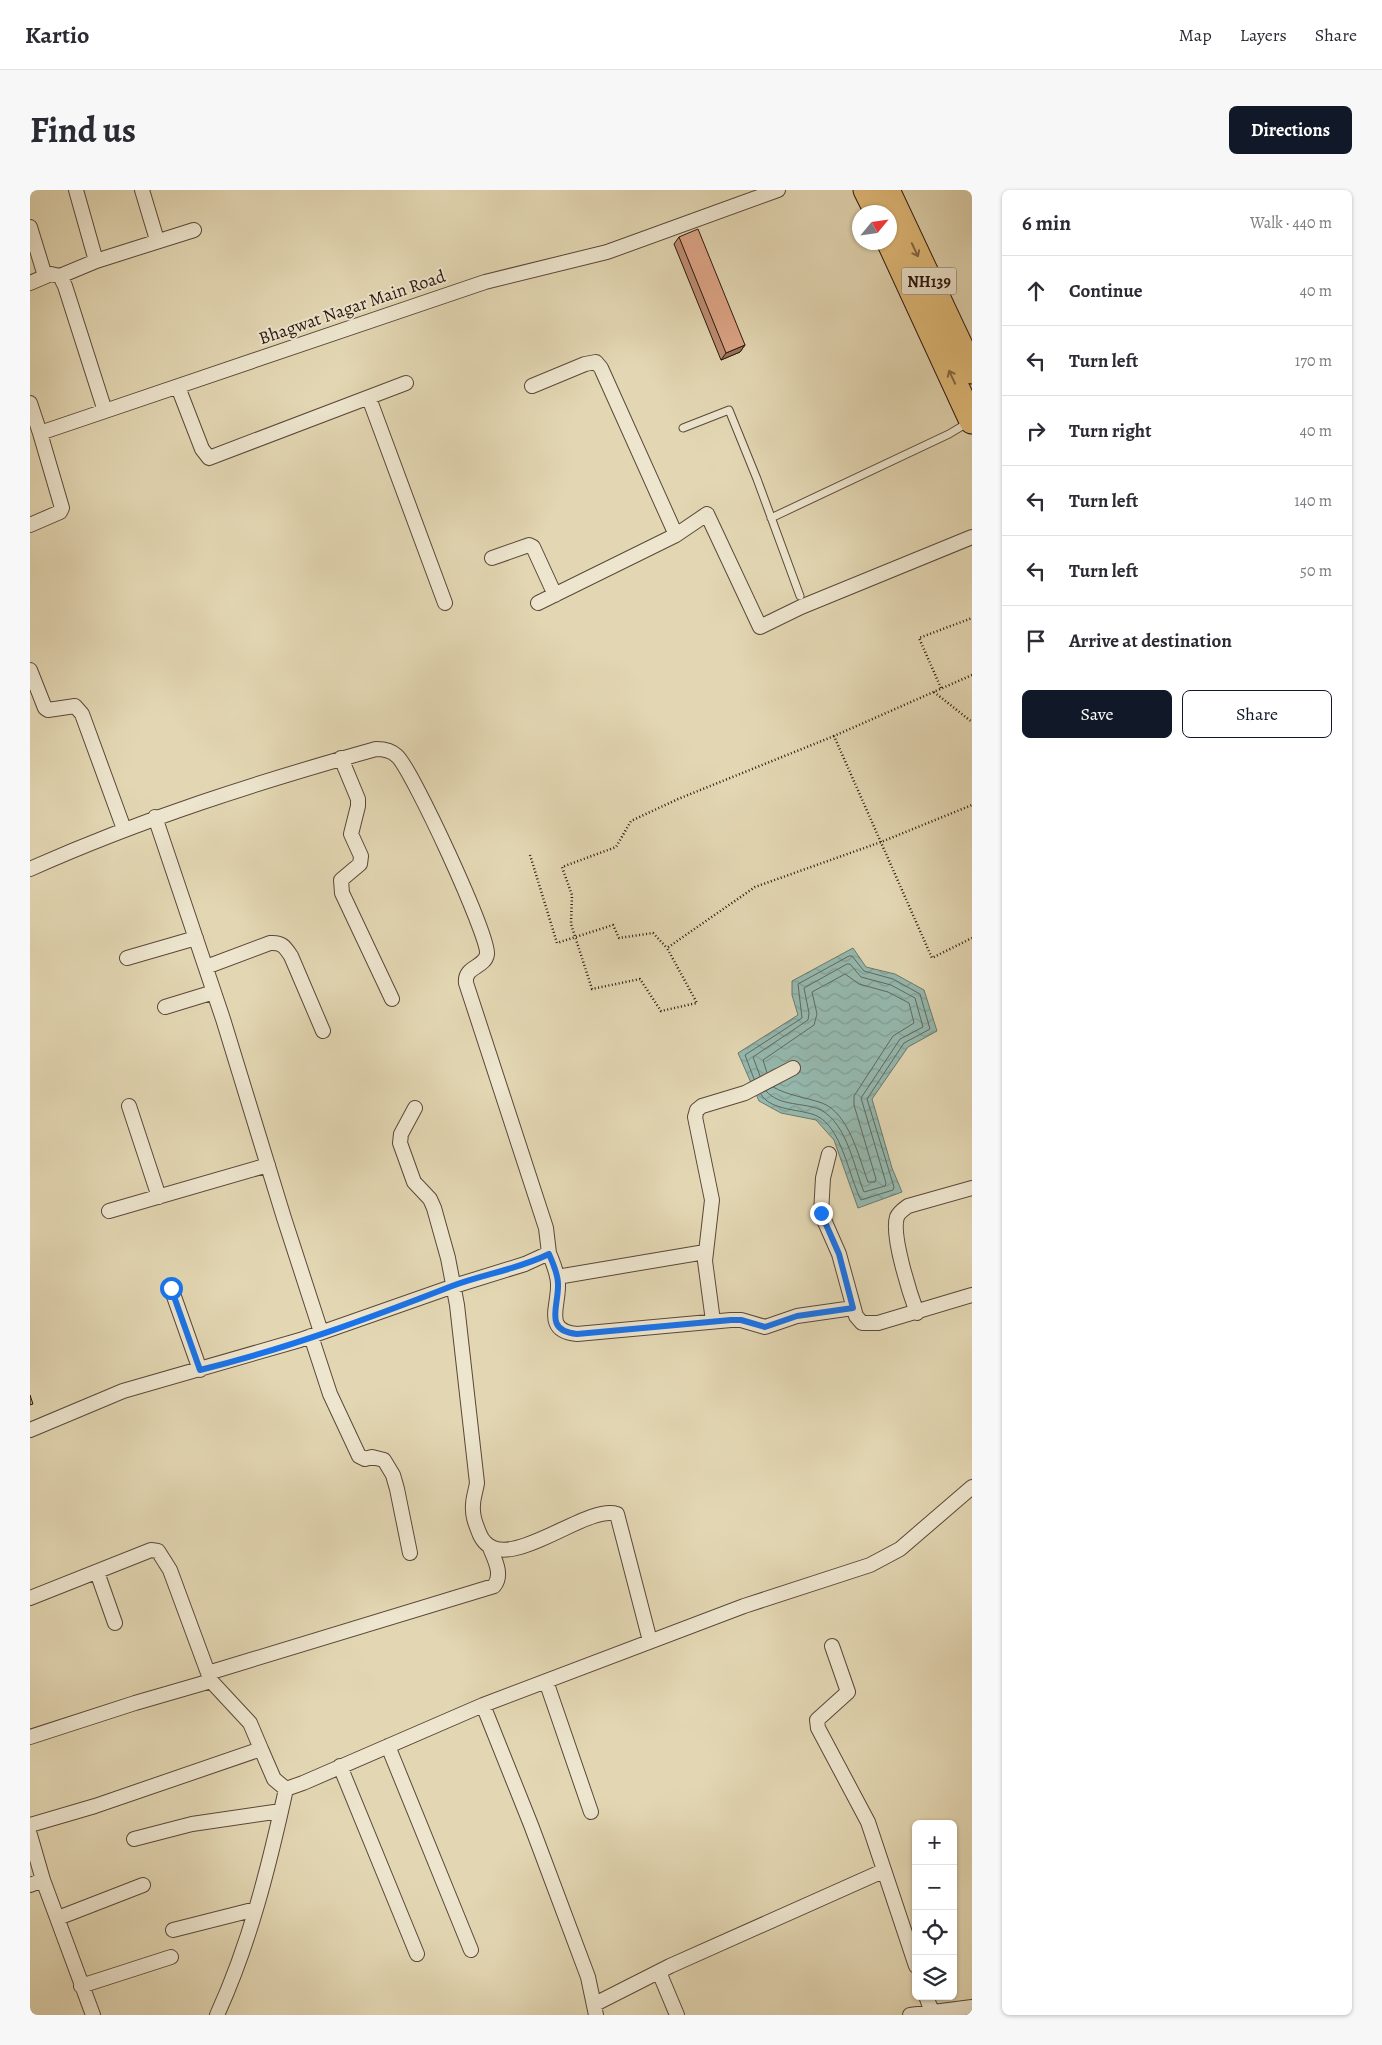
<!DOCTYPE html>
<meta charset="utf-8">
<style>
:root{--surface:#fff;--page:#f7f7f7;--text:#2b2b33;--muted:#7c7c81;--line:#e1e1e2;--accent:#111827}
body{margin:0;font-family:Alegreya,serif;background:var(--page);color:var(--text)}
.controls{position:absolute;right:15px;bottom:15px;display:grid;overflow:hidden;border-radius:8px;box-shadow:0 1px 4px #0004}
.controls button{width:45px;height:45px;display:grid;place-items:center;padding:0;border:0;border-bottom:1px solid var(--line);background:var(--surface);color:var(--text);font:25px sans-serif}
.compass{position:absolute;left:822px;top:15px;width:45px;height:45px;border-radius:50%;background:var(--surface);box-shadow:0 1px 4px #0004;rotate:61deg}
.stop{position:absolute;width:15px;height:15px;margin:-11px;border:4px solid #1a73e8;border-radius:50%;background:#fff}
.stop.end{background:#1a73e8;border-color:#fff;box-shadow:0 1px 5px #0008}
.list{margin:0;padding:0;list-style:none}
h2{display:flex;justify-content:space-between;align-items:center;height:65px;margin:0;padding:0 20px;font-size:21px}
h2 small{font-size:16px;font-weight:400;color:var(--muted)}
.list li{display:grid;grid-template-columns:32px 1fr auto;gap:15px;align-items:center;box-sizing:border-box;height:70px;padding:0 20px;border-top:1px solid var(--line)}
.list b{display:block;font-size:19px;white-space:nowrap}
.list em{font-size:16px;font-style:normal;color:var(--muted)}
.actions{display:flex;gap:10px;padding:15px 20px}
.actions a{flex:1;padding:11px 0;border:1px solid var(--accent);border-radius:8px;text-align:center;font-size:18px;color:var(--accent)}
.actions .main{background:var(--accent);color:#fff}
.icon{flex:none;width:28px;height:28px;fill:none;stroke:currentColor;stroke-width:2;stroke-linecap:round;stroke-linejoin:round}
.map{position:relative;flex:none;width:942px;height:1825px;overflow:hidden;border-radius:8px}
header{display:flex;align-items:center;gap:30px;box-sizing:border-box;height:70px;padding:0 25px;background:var(--surface);border-bottom:1px solid var(--line)}
header strong{font-size:24px}
nav{display:flex;gap:28px;margin-inline-start:auto;font-size:18px}
.intro{display:flex;align-items:center;justify-content:space-between;box-sizing:border-box;height:120px;padding:0 30px}
h1{margin:0;font-size:35px}
.button{padding:12px 22px;border-radius:8px;background:var(--accent);color:#fff;font-size:18px;font-weight:700}
main{display:flex;gap:30px;padding:0 30px}
aside{flex:1;background:var(--surface);border-radius:8px;box-shadow:0 1px 4px #0004}
.map>svg:first-child{display:block}
</style>
<header>
<strong>Kartio</strong>
<nav><a>Map</a><a>Layers</a><a>Share</a></nav>
</header>
<div class="intro"><h1>Find us</h1><a class="button">Directions</a></div>
<main>
<div class="map">
<svg width="942" height="1825" viewBox="0 0 942 1825">
<defs>
<pattern id="water-waves" width="16" height="10" patternUnits="userSpaceOnUse" patternTransform="scale(1.25)"><rect width="16" height="10" fill="#95b9af"/><path d="M0 5q4-4 8 0t8 0" fill="none" stroke="#819e96"/></pattern>
</defs>
<rect width="100%" height="100%" fill="#e3d7b3"/>
<filter id="stains"><feTurbulence type="fractalNoise" baseFrequency=".004" numOctaves="4"/><feColorMatrix values="0 0 0 0 .2 0 0 0 0 .09 0 0 0 0 .02 0 0 0 .5 -.17"/></filter>
<radialGradient id="worn" r=".72"><stop offset=".6" stop-color="#630" stop-opacity="0"/><stop offset="1" stop-color="#630" stop-opacity=".3"/></radialGradient>
<path fill="url(#water-waves)" stroke="#6b796f" d="M823 758 836 777 865 784 894 800 907 841 878 857 842 909 862 978 872 1002 828 1018 804 950 786 930 751 923 729 911 708 863 768 825 762 805V791Z"/>
<g fill="none" stroke-linecap="round" stroke-linejoin="round">
<path stroke="#606860" stroke-width="1" d="M737 883 733 870 784 835 787 824 782 802 815 784 829 794 858 802 879 813 884 833 863 846 824 906V915L846 989 845 992H838C829 968 819 923 792 913 775 907 759 906 743 897
M730 886 723 867 778 830 779 823 774 798 817 774H820L831 787 861 795 885 808 893 837 870 849 831 908 856 993 855 996 834 1002C824 977 817 934 791 920 774 912 750 917 736 901
M724 889 715 865 772 828 768 794 819 766H822L834 781 863 789 890 804 900 839 874 853 837 909 864 997 863 1000 831 1010C819 987 812 938 787 926 773 919 739 921 731 904"/>
<defs>
<path id="lane" d="M653 238 699 220 727 289 770 406
M741 328 919 244 939 232"/>
<path id="street" d="M46 0 66 71
M112 0 127 50
M0 37 15 86
M30 86 66 71 164 40
M0 93 21 84 30 86 35 96 75 221 455 92 577 62 748 0
M502 196 555 174 566 172 571 178 646 345
M148 197 172 259 179 268 376 193
M339 208 415 413
M0 213 10 243 75 221
M0 335 30 322 32 318 10 243
M462 368 499 355 503 357 525 405
M508 413 646 345 677 324 730 437 771 417 942 347
M0 480 15 518 18 520 45 516 52 524 94 639
M311 568 328 609V616L321 644 331 666 330 674 311 690 312 703 362 809
M125 627 193 829 254 1028 291 1142
M0 679C112 629 228 592 346 559 354 559 361 560 367 566 382 579 459 746 457 764 455 778 434 776 436 793L516 1038 519 1063
M97 768 166 748
M176 777 240 753C252 752 255 757 261 766L293 841
M135 817 184 802
M99 916 129 1007
M385 918 371 944 370 953 384 992 400 1009 404 1018 418 1068 427 1115 447 1293C446 1300 443 1308 443 1315 442 1326 446 1335 450 1345 472 1391 555 1313 587 1324L620 1451
M799 964 793 988 791 1023 809 1064 826 1126 832 1133H848L942 1105
M79 1021 238 975
M527 1087 675 1062
M141 1098 170 1180
M887 1123C880 1104 861 1045 867 1027 869 1022 874 1019 878 1016L942 998
M683 1131 675 1071 682 1010 665 927 667 920 672 916 715 903 763 878
M281 1146 300 1204 329 1266 335 1269 342 1267 354 1270 363 1285 367 1299 380 1363
M0 1240 93 1201 270 1150 424 1096 495 1074 519 1063C523 1073 528 1084 528 1094 529 1116 513 1141 547 1144L701 1130H711L735 1137 767 1126 823 1118
M67 1382 85 1433
M0 1408 121 1360 128 1361 140 1380 181 1491 220 1533 231 1559
M802 1456 818 1502 787 1530 788 1538 838 1632 886 1776
M178 1483 464 1396C473 1385 465 1370 460 1358
M516 1491 561 1622
M453 1515 501 1635 558 1787 566 1825
M0 1547 105 1513 181 1491
M358 1556 441 1760
M310 1576 387 1764
M0 1635 65 1616 231 1559 244 1589 256 1599 273 1593 453 1515 714 1416 840 1375 870 1359 942 1297
M0 1645 13 1690 63 1825
M104 1649 162 1634 251 1621
M0 1695 13 1690
M28 1728 113 1695
M143 1740 226 1719
M629 1782 647 1825
M51 1796 141 1767
M896 1806 902 1822
M565 1814 640 1776 853 1681
M187 1825C220 1753 239 1676 256 1599
M880 1825 942 1817"/>
<path id="highway" d="M836 0 847 22
M857 0 942 181
M859 51 942 231"/>
</defs>
<use href="#lane" stroke="#5a4839" stroke-width="9"/>
<use href="#street" stroke="#5a4839" stroke-width="16"/>
<use href="#highway" stroke="#2c1810" stroke-width="27"/>
<path stroke="#2c1810" stroke-width="2.5" stroke-dasharray="1 2.5" stroke-linecap="butt" d="M942 485 804 546 902 768 942 748
M911 498 889 448 942 428
M904 502 942 532
M804 546 648 609 601 631 586 657 532 677 542 705 541 734 562 799 610 789 631 821 667 813 637 758 725 697 851 652 942 615
M500 665 527 753 583 735 589 748 623 743 637 758"/>
<use href="#lane" stroke="#ede5ce" stroke-width="7"/>
<use href="#street" stroke="#ede5ce" stroke-width="14"/>
<use href="#highway" stroke="#e2bc7a" stroke-width="25"/>
</g>
<path fill="#bd8d72" stroke="#2c1810" d="M649 47 715 155 710 162 691 170 644 54Z"/>
<path fill="#9a735d" stroke="#2c1810" d="M715 155 710 162 691 170 696 163Z"/>
<path fill="#dca485" stroke="#2c1810" d="M668 39 715 155 696 163 649 47Z
M0 1205 3 1214 0 1215Z"/>
<defs><path id="oneway-shaft" d="M-6 0H5M1.5-3L5.5 0L1.5 3" fill="none" stroke-width="1.6" stroke-linecap="round" stroke-linejoin="round" transform="scale(1.25)"/></defs>
<g stroke="#876a45">
<use href="#oneway-shaft" transform="translate(885 60) rotate(65)"/>
<use href="#oneway-shaft" transform="translate(922 187) rotate(-115)"/>
</g>
<g fill="none" stroke-linecap="round" stroke-linejoin="round">
<path stroke="#1a73e8" stroke-width="6" d="M141 1098 170 1180C256 1159 340 1128 422 1096 454 1084 489 1079 519 1064 523 1073 528 1084 528 1094 529 1116 513 1141 547 1144L701 1130H711L735 1137 767 1126 823 1118 809 1064 791 1023"/>
</g>
<g text-anchor="middle" stroke-width="4" stroke-linejoin="round" paint-order="stroke">
<rect fill="#ede5ce" stroke="#665649" stroke-width="1" x="871.5" y="77.5" width="55" height="27" rx="4"/>
<g font-size="16" font-weight="bold" fill="#2c1810">
<text x="899" y="97">NH139</text>
</g>
<g font-size="18" fill="#2c1810" stroke="#ede5ce">
<text transform="translate(322 117) rotate(-19)" y="6">Bhagwat Nagar Main Road</text>
</g>
</g>
<rect width="100%" height="100%" filter="url(#stains)"/>
<rect width="100%" height="100%" fill="url(#worn)"/>
</svg>
<div class="controls">
<button>+</button>
<button>−</button>
<button><svg class="icon" aria-label="locate" viewBox="0 0 24 24"><circle cx="12" cy="12" r="6"/><path d="M12 2v4M12 18v4M2 12h4M18 12h4"/></svg></button>
<button><svg class="icon" aria-label="layers" viewBox="0 0 24 24"><path d="M12 4l9 5-9 5-9-5zM3 14l9 5 9-5"/></svg></button>
</div>
<svg class="compass" viewBox="-18 -18 36 36"><path d="M0-13l5 13h-10z" fill="#e53935"/><path d="M0 13l5-13h-10z" fill="#7c7c81"/></svg>
<div class="stop" style="left:141px;top:1098px"></div>
<div class="stop end" style="left:791px;top:1023px"></div>
</div>
<aside>
<h2>6 min<small>Walk · 440 m</small></h2>
<ul class="list">
<li><svg class="icon" aria-label="ahead" viewBox="0 0 24 24"><path d="M12 20V5M6 11l6-6 6 6"/></svg><div><b>Continue</b></div><em>40 m</em></li>
<li><svg class="icon" aria-label="left" viewBox="0 0 24 24"><path d="M17 20v-9H6M10 6l-5 5 5 5"/></svg><div><b>Turn left</b></div><em>170 m</em></li>
<li><svg class="icon" aria-label="right" viewBox="0 0 24 24"><path d="M7 20v-9h11M14 6l5 5-5 5"/></svg><div><b>Turn right</b></div><em>40 m</em></li>
<li><svg class="icon" aria-label="left" viewBox="0 0 24 24"><path d="M17 20v-9H6M10 6l-5 5 5 5"/></svg><div><b>Turn left</b></div><em>140 m</em></li>
<li><svg class="icon" aria-label="left" viewBox="0 0 24 24"><path d="M17 20v-9H6M10 6l-5 5 5 5"/></svg><div><b>Turn left</b></div><em>50 m</em></li>
<li><svg class="icon" aria-label="arrive" viewBox="0 0 24 24"><path d="M6 21V4h12l-3 4 3 4H6"/></svg><div><b>Arrive at destination</b></div></li>
</ul>
<div class="actions"><a class="main">Save</a><a>Share</a></div>
</aside>
</main>
